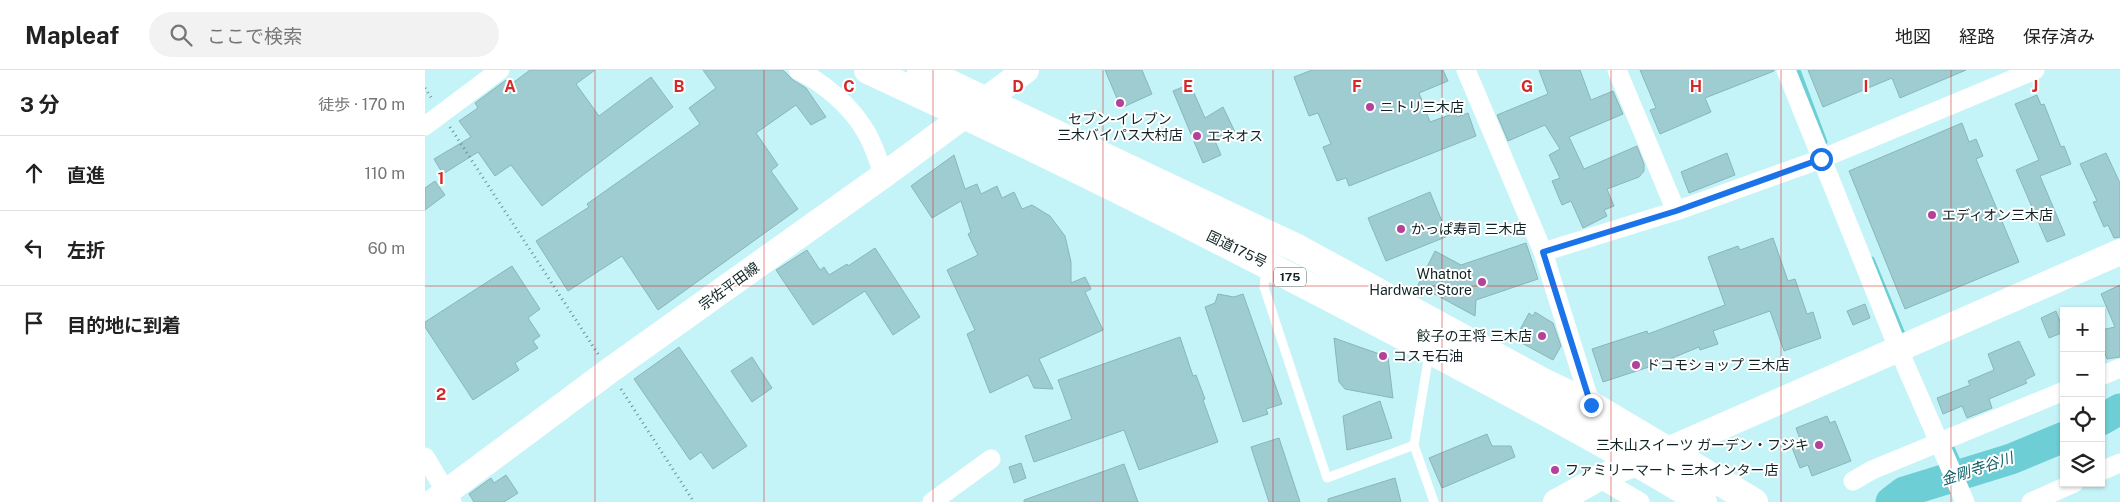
<!DOCTYPE html>
<html lang="ja">
<meta charset="utf-8">
<style>
:root{--surface:#fff;--page:#f2f2f2;--text:#222;--muted:#767676;--line:#e0e0e0}
body{margin:0;font-family:"Public Sans","Noto Sans JP",sans-serif;background:var(--page);color:var(--text)}
.controls{position:absolute;right:15px;bottom:15px;display:grid;overflow:hidden;border-radius:0px;box-shadow:0 1px 4px #0004}
.controls button{width:45px;height:45px;display:grid;place-items:center;padding:0;border:0;border-bottom:1px solid var(--line);background:var(--surface);color:var(--text);font:25px sans-serif}
.stop{position:absolute;width:15px;height:15px;margin:-11px;border:4px solid #1a73e8;border-radius:50%;background:#fff}
.stop.end{background:#1a73e8;border-color:#fff;box-shadow:0 1px 5px #0008}
.list{margin:0;padding:0;list-style:none}
h2{display:flex;justify-content:space-between;align-items:center;height:65px;margin:0;padding:0 20px;font-size:21px}
h2 small{font-size:16px;font-weight:400;color:var(--muted)}
.list li{display:grid;grid-template-columns:32px 1fr auto;gap:15px;align-items:center;box-sizing:border-box;height:75px;padding:0 20px;border-top:1px solid var(--line)}
.list b{display:block;font-size:19px;white-space:nowrap}
.list em{font-size:16px;font-style:normal;color:var(--muted)}
.icon{flex:none;width:28px;height:28px;fill:none;stroke:currentColor;stroke-width:2;stroke-linecap:round;stroke-linejoin:round}
.map{position:relative;flex:none;width:1695px;height:432px;overflow:hidden}
header{display:flex;align-items:center;gap:30px;box-sizing:border-box;height:70px;padding:0 25px;background:var(--surface);border-bottom:1px solid var(--line)}
header strong{font-size:24px}
nav{display:flex;gap:28px;margin-inline-start:auto;font-size:18px}
.search{width:350px;height:45px;background:var(--page);display:flex;align-items:center;gap:12px;box-sizing:border-box;padding:0 18px;border-radius:28px;color:var(--muted);font-size:19px}
main{display:flex}
aside{flex:1;background:var(--surface)}
.map>svg:first-child{display:block}
</style>
<header>
<strong>Mapleaf</strong>
<div class="search"><svg class="icon" aria-label="search" viewBox="0 0 24 24"><circle cx="10" cy="10" r="6"/><path d="M15 15l6 6"/></svg>ここで検索</div>
<nav><a>地図</a><a>経路</a><a>保存済み</a></nav>
</header>
<main>
<aside>
<h2>3 分<small>徒歩 · 170 m</small></h2>
<ul class="list">
<li><svg class="icon" aria-label="ahead" viewBox="0 0 24 24"><path d="M12 20V5M6 11l6-6 6 6"/></svg><div><b>直進</b></div><em>110 m</em></li>
<li><svg class="icon" aria-label="left" viewBox="0 0 24 24"><path d="M17 20v-9H6M10 6l-5 5 5 5"/></svg><div><b>左折</b></div><em>60 m</em></li>
<li><svg class="icon" aria-label="arrive" viewBox="0 0 24 24"><path d="M6 21V4h12l-3 4 3 4H6"/></svg><div><b>目的地に到着</b></div></li>
</ul>
</aside>
<div class="map">
<svg width="1695" height="432" viewBox="0 0 1695 432">
<rect width="100%" height="100%" fill="#c5f4f8"/>
<g fill="none" stroke-linecap="round" stroke-linejoin="round">
<path stroke="#6dced6" stroke-width="5" d="M1373 0 1400 72
M1447 189 1480 269
M1525 373 1539 404"/>
<path stroke="#6dced6" stroke-width="31" d="M1676 350 1695 339
M1466 432 1479 422 1586 389 1639 367"/>
</g>
<path fill="#9eccd0" stroke="#88b6b9" d="M105 0H170L151 14 174 46 226 7 248 37 117 136 86 95 70 106 53 82 18 104 9 89 46 67 34 51 53 38 50 33 81 10 85 15Z
M278 0H358L368 10 381 18 401 47 386 55 371 35 331 63 353 95 346 101 373 139 233 240 197 186 143 221 111 171 164 137 162 134 275 54 264 38 291 18Z
M680 0H717L727 24 696 38Z
M887 0H1018L1023 11 994 23 1005 52 1030 43 1032 47 1043 43 1051 66 924 116 921 108 912 111 898 77 906 74 893 43 884 46 869 7Z
M1114 0H1155L1166 30 1188 21 1198 44 1144 67 1159 99 1212 76 1219 94V101L1214 107 1182 119 1189 136 1179 140 1182 146 1158 158 1146 131 1137 135 1127 111 1135 108 1124 85 1135 79 1120 55 1083 71 1072 45 1123 24Z
M1215 0H1349V1L1280 28 1286 42 1235 64 1225 40 1231 38Z
M1383 0H1541L1475 28 1467 8 1398 37Z
M765 14 780 48 798 37 810 62 790 71 796 85 778 93 748 21Z
M1612 25 1616 35 1619 34 1636 77 1639 76 1646 94 1615 106 1640 165 1622 172 1591 100 1614 90 1590 34Z
M1537 53 1544 72 1551 69 1558 86 1551 89 1594 192 1480 239 1424 101Z
M1302 83 1310 105 1264 123 1256 102Z
M1681 83 1695 113V167L1689 168 1683 155 1679 157 1668 132 1672 131 1655 94Z
M529 85 540 119 552 114 556 124 572 116 577 128 589 122 597 139 607 135 625 146 640 166 646 192V213L660 207 666 219 660 222 678 260 614 289 628 319 609 318 603 305 565 323 542 264 550 260 522 200 553 185 543 164 546 162 536 131 507 148 486 116Z
M10 111 20 125 0 140V118Z
M1005 122 1023 166 961 191 943 148Z
M1348 168 1363 211 1370 209 1382 244 1388 242 1396 268 1359 281 1345 241 1288 261 1293 274 1275 280 1274 277 1233 294 1178 312 1167 279 1222 261 1223 264 1300 235 1283 187 1313 176 1315 180Z
M1101 173 1113 209 1051 230 1050 246 993 215 1010 181 1036 195Z
M450 178 495 247 468 265 440 221 388 255 351 200 382 180 395 200 399 197 404 205 422 194 423 196Z
M87 196 115 239 103 248 115 266 108 271 113 278 90 293 94 300 48 330 0 257V252Z
M1695 215V287L1682 289 1676 272V260L1690 257 1676 224Z
M793 224 809 227 818 224 857 334 841 339 843 344 818 352 780 237 790 233Z
M1440 234 1445 248 1428 255 1422 241Z
M1631 241 1639 262 1624 268 1616 248Z
M1110 242 1128 253 1136 276 1128 290 1093 271 1095 269 1091 267 1104 243 1108 246Z
M755 267 768 306 771 305 780 329 778 330 793 372 714 400 699 360 609 392 600 366 647 349 633 310Z
M909 268 963 287 968 328 920 319 914 312Z
M1594 271 1610 305 1600 310 1602 313 1564 329 1567 338 1542 348 1537 336 1518 344 1512 328 1545 315 1543 311 1569 300 1563 284Z
M254 277 322 376 288 399 276 382 265 390 209 309Z
M327 287 347 318 327 332 306 301Z
M955 331 967 368 922 380 918 346Z
M1402 346 1405 353 1410 351 1426 391 1387 406 1383 395 1375 398 1366 375 1376 372 1371 358Z
M1062 364 1067 376H1086L1090 387 1017 418 1004 388Z
M854 368 875 432H844L826 377Z
M596 393 601 408 589 413 584 397Z
M699 394 713 432H599V430Z
M81 405 93 423 79 432H49L44 424 66 408 69 413Z
M970 408 976 432H903V429Z"/>
<g fill="none" stroke-linecap="round" stroke-linejoin="round">
<path stroke="#6e8f92" stroke-width="3" stroke-dasharray="1 4" stroke-linecap="butt" d="M0 18 7 29
M25 57 173 284
M196 319 269 432"/>
<path stroke="#fff" stroke-width="9" d="M841 199 839 217 902 408 989 375
M1004 284 989 375 1009 432"/>
<path stroke="#fff" stroke-width="19" d="M373 0C400 14 426 36 441 62 449 75 453 91 459 105
M1041 0 1118 182 1166 335
M1192 0 1251 141
M1361 0 1473 278 1540 432
M0 56 75 0
M1118 182 1251 141 1396 89 1610 0
M1676 306 1695 298
M0 387 27 432
M1676 401 1695 393
M1174 408 1215 432
M1428 411 1447 400 1639 321
M507 432 566 389
M1606 432 1649 413"/>
<path stroke="#fff" stroke-width="26" d="M8 432 184 301 459 105 601 0
M1131 432 1174 408 1243 380 1695 182"/>
<path stroke="#fff" stroke-width="28" d="M443 0C623 83 801 172 976 265 1078 319 1180 372 1278 432
M496 0 872 178 1120 313 1166 335 1329 432"/>
</g>
<g fill="none" stroke-linecap="round" stroke-linejoin="round">
<path stroke="#1a73e8" stroke-width="6" d="M1166 335 1118 182 1251 141 1396 89"/>
</g>
<path fill="none" stroke="#d62828" stroke-width="1" stroke-opacity="0.55" d="M170 0V432M339 0V432M508 0V432M678 0V432M848 0V432M1017 0V432M1186 0V432M1356 0V432M1526 0V432M0 216H1695"/>
<g fill="#b4419a" stroke="#fff" stroke-width="2">
<circle cx="695" cy="33" r="5"/>
<circle cx="945" cy="37" r="5"/>
<circle cx="772" cy="66" r="5"/>
<circle cx="1507" cy="145" r="5"/>
<circle cx="976" cy="159" r="5"/>
<circle cx="1057" cy="212" r="5"/>
<circle cx="1117" cy="266" r="5"/>
<circle cx="958" cy="286" r="5"/>
<circle cx="1211" cy="295" r="5"/>
<circle cx="1394" cy="375" r="5"/>
<circle cx="1130" cy="400" r="5"/>
</g>
<g text-anchor="middle" stroke-width="4" stroke-linejoin="round" paint-order="stroke">
<rect fill="#fff" stroke="#586465" stroke-width="1" x="849" y="197.5" width="32" height="19" rx="4"/>
<g font-size="12" font-weight="bold" fill="#102223">
<text x="865" y="211">175</text>
</g>
<g font-size="14" fill="#102223" stroke="#fff" text-anchor="start">
<text x="955" y="42">ニトリ三木店</text>
<text x="695" y="54" text-anchor="middle">セブン-イレブン<tspan x="695" dy="16">三木バイパス大村店</tspan></text>
<text x="782" y="71">エネオス</text>
<text x="1517" y="150">エディオン三木店</text>
<text x="986" y="164">かっぱ寿司 三木店</text>
<text x="1047" y="209" text-anchor="end">Whatnot<tspan x="1047" dy="16">Hardware Store</tspan></text>
<text x="1107" y="271" text-anchor="end">餃子の王将 三木店</text>
<text x="968" y="291">コスモ石油</text>
<text x="1221" y="300">ドコモショップ 三木店</text>
<text x="1384" y="380" text-anchor="end">三木山スイーツ ガーデン・フジキ</text>
<text x="1140" y="405">ファミリーマート 三木インター店</text>
</g>
<g font-size="14" fill="#102223" stroke="#fff">
<text transform="translate(812 179) rotate(26)" y="5">国道175号</text>
<text transform="translate(304 216) rotate(-36)" y="5">宗佐平田線</text>
</g>
<g font-size="15" font-style="italic" fill="#0e6268" stroke="#fff">
<text transform="translate(1552 399) rotate(-18)" y="5">金剛寺谷川</text>
</g>
</g>
<g font-size="16" text-anchor="middle" font-weight="bold" fill="#d62828" stroke="#fff" stroke-width="4" stroke-linejoin="round" paint-order="stroke">
<text x="85" y="22">A</text>
<text x="254" y="22">B</text>
<text x="424" y="22">C</text>
<text x="593" y="22">D</text>
<text x="763" y="22">E</text>
<text x="932" y="22">F</text>
<text x="1102" y="22">G</text>
<text x="1271" y="22">H</text>
<text x="1441" y="22">I</text>
<text x="1610" y="22">J</text>
<text x="16" y="114">1</text>
<text x="16" y="330">2</text>
</g>
</svg>
<div class="controls">
<button>+</button>
<button>−</button>
<button><svg class="icon" aria-label="locate" viewBox="0 0 24 24"><circle cx="12" cy="12" r="6"/><path d="M12 2v4M12 18v4M2 12h4M18 12h4"/></svg></button>
<button><svg class="icon" aria-label="layers" viewBox="0 0 24 24"><path d="M12 4l9 5-9 5-9-5zM3 14l9 5 9-5"/></svg></button>
</div>
<div class="stop" style="left:1396px;top:89px"></div>
<div class="stop end" style="left:1166px;top:335px"></div>
</div>
</main>
